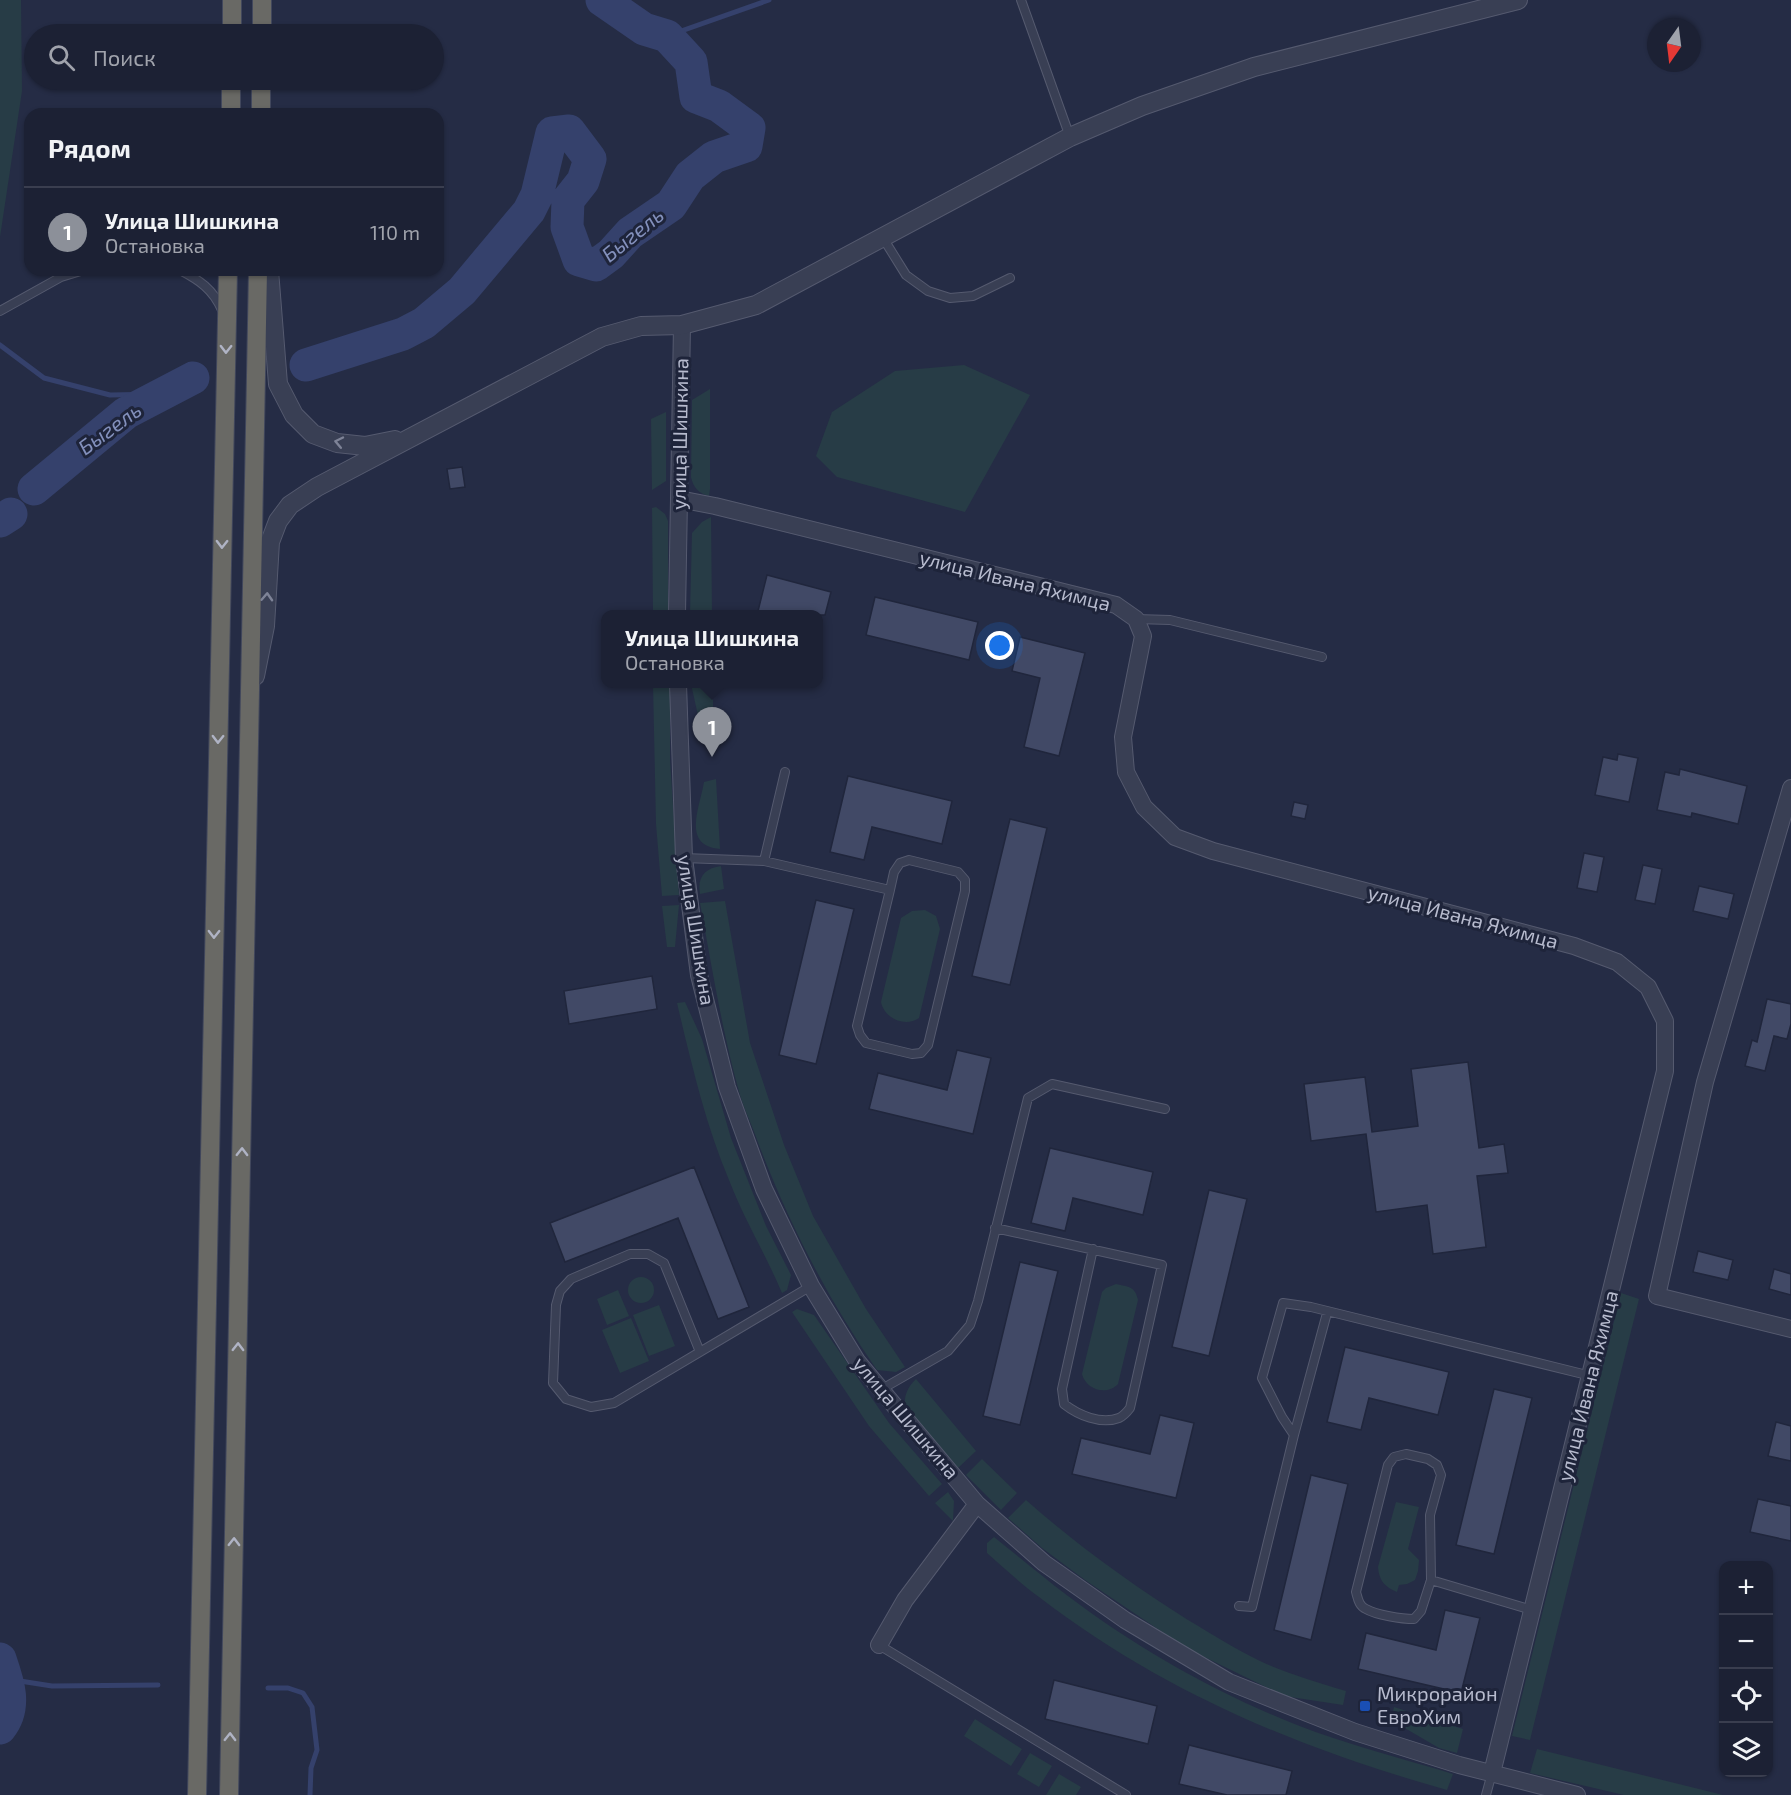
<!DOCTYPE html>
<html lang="ru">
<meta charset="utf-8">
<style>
:root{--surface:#1c2134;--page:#25293c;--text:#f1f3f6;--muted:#a0a3ac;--line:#3a3e4f;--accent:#8c9099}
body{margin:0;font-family:"Exo 2",sans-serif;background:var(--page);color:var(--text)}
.controls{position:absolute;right:18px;bottom:18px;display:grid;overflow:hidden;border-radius:12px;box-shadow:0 2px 4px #0004}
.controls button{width:54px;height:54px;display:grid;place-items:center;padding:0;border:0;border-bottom:2px solid var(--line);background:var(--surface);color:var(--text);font:30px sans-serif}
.compass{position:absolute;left:1647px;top:18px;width:54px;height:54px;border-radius:50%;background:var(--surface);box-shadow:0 2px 4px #0004;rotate:194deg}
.you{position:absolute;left:1000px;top:646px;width:21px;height:21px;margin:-15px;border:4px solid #fff;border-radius:50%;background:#1a73e8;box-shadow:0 0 0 9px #1a73e833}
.badge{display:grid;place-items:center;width:39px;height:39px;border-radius:50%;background:var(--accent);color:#fff;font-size:20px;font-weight:700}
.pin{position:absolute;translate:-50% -50px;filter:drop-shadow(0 2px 3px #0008)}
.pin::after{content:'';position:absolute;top:32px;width:21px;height:18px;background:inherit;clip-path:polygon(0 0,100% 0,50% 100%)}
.popup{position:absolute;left:601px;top:610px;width:222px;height:78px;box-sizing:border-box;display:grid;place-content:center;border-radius:12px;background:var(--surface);filter:drop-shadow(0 2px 4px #0005);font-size:20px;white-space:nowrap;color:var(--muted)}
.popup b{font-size:22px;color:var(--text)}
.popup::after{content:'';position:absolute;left:50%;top:100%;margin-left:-12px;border:12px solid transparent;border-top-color:var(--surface)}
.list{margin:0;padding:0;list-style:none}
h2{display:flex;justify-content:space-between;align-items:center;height:78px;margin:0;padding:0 24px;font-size:26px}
h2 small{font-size:20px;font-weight:400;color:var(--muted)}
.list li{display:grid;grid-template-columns:39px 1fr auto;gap:18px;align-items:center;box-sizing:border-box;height:90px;padding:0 24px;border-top:2px solid var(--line)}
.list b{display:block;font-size:22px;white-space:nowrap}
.list p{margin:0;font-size:20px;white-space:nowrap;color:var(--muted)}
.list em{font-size:20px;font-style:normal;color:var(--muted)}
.icon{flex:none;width:33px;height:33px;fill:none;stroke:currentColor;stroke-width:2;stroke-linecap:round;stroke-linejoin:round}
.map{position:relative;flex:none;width:1791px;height:1795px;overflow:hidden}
.search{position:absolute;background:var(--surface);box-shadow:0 2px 4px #0004;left:24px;top:24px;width:420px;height:66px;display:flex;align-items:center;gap:15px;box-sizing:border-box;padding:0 21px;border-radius:33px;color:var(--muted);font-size:22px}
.panel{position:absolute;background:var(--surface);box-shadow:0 2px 4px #0004;left:24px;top:108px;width:420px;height:168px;border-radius:18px}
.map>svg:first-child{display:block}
</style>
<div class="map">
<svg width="1791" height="1795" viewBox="0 0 1791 1795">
<rect width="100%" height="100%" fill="#252c45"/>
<path fill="#273c46" d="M0 0H21L22 91 0 237Z
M964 365 1030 395 965 512 837 477 816 456 832 412 895 371Z
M710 389V489L709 496C699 494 693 487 691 477L692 400Z
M666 412V481L652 490 651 419Z
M656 507 665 514 668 521V610L666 614H653L652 508Z
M711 517 712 614H690L692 533 702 522Z
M653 684H670V760L679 895 662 896 656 824Z
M691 684H713V730L701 729Z
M716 779 720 849C681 846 700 807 704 782Z
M721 866 724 889 700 894C697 877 705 868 721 866Z
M725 901 750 1043 784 1145 813 1216 866 1309 905 1367 896 1372 877 1370C827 1298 787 1220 756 1137 751 1123 744 1109 740 1095 722 1032 712 967 700 903Z
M679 905 675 947H667L662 906Z
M925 910 936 916 940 929 919 1018C905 1028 884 1018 881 1002L901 918 912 911Z
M685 1002 702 1039 731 1138 766 1226 791 1275 787 1290 782 1293C766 1255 744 1219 729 1180 705 1123 691 1062 677 1003Z
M628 1290a13 13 0 1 1 26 0a13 13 0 1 1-26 0Z
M1116 1284C1129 1287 1135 1286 1138 1300L1118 1384C1107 1396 1086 1390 1082 1374L1102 1292 1106 1288Z
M618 1290 629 1316 607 1325 597 1299Z
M1621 1293 1639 1299 1530 1740 1512 1736Z
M659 1305 675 1346 649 1356 633 1315Z
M797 1309 814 1315 889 1423 942 1484 929 1496 869 1426 792 1312Z
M631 1318 649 1361 620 1373 602 1330Z
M916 1379 976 1451 957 1469 905 1410C904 1396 906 1389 916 1379Z
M982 1459 1017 1493 1001 1510 966 1475Z
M948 1492 954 1501 953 1521 935 1503Z
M1026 1500C1077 1545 1131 1584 1188 1620 1212 1634 1235 1649 1260 1661 1288 1674 1317 1682 1346 1691L1343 1705 1284 1696 1186 1648 1085 1580 1042 1548 1008 1518Z
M1396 1502 1419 1507 1408 1549 1419 1560 1418 1571 1415 1580 1407 1584 1399 1585 1397 1592C1385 1587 1379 1581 1378 1567Z
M994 1537C1019 1557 1043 1577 1068 1596 1138 1649 1216 1693 1297 1725 1348 1745 1401 1758 1453 1774L1447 1790C1298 1748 1163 1692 1039 1597 1021 1584 1004 1568 987 1553V1543Z
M1394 1707 1463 1729 1457 1753 1439 1748 1391 1720Z
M975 1719 1022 1749 1011 1766 964 1736Z
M1537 1749 1699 1789 1723 1795H1624L1530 1773Z
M1030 1753 1052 1766 1039 1787 1017 1774Z
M1059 1774 1081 1787 1076 1795H1046Z"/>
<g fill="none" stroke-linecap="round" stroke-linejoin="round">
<path stroke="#35416c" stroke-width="5" d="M667 36 769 0
M0 345 44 378 110 395 163 394
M7 1679 52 1686 158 1685
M268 1688H288L303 1693 312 1707 317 1750 311 1768 310 1795"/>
<path stroke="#35416c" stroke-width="33" d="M306 365 403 334 424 323 462 291 529 211 537 195 552 133 569 131 590 159 583 181 568 200 567 227 579 260 596 265 611 254 630 233 671 205 690 176 714 157 746 146 749 128 719 106 696 97 691 62 667 36 644 29 602 0
M34 489 126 413 193 378
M0 521 11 514
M0 1659C8 1682 17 1707 0 1728"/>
</g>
<path fill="#414966" stroke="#20263c" stroke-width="1.5" d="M462 467 465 487 450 489 447 469Z
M767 575 831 592 825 615H757Z
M875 597 978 622 969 660 866 635Z
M1020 637 1085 653 1059 756 1024 747 1040 678 1012 671Z
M1618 754 1638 758 1629 802 1595 795 1603 757 1617 760Z
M1680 769 1747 786 1738 824 1692 813 1691 817 1657 810 1665 772 1679 775Z
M848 776 952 801 942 844 872 827 864 860 830 852Z
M1294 802 1308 805 1305 819 1291 816Z
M1010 819 1047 828 1010 985 972 976Z
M1584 853 1604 857 1597 892 1577 888Z
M1643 865 1662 869 1655 904 1635 900Z
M1699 886 1734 894 1728 919 1693 911Z
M816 900 854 909 816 1064 779 1055Z
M652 976 657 1009 569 1024 564 991Z
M1767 999 1791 1004V1024L1787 1039 1774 1036 1765 1071 1745 1066 1752 1040 1757 1042Z
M957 1050 991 1058 973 1134 869 1109 878 1073 947 1090Z
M1468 1062 1479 1148 1504 1144 1508 1173 1477 1176 1486 1247 1433 1254 1427 1205 1376 1212 1366 1134 1311 1141 1304 1084 1365 1077 1372 1132 1418 1126 1411 1069Z
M1050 1148 1153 1172 1143 1215 1073 1198 1065 1231 1031 1223Z
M694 1167 749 1307 718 1319 678 1218 565 1262 550 1223Z
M1209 1190 1247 1199 1209 1356 1172 1347Z
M1698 1251 1733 1260 1728 1280 1693 1272Z
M1020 1262 1058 1271 1020 1425 983 1416Z
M1774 1269 1791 1274V1295L1769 1289Z
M1345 1347 1449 1372 1438 1415 1369 1398 1361 1430 1327 1422Z
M1494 1389 1532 1398 1494 1554 1456 1545Z
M1160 1415 1194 1423 1176 1498 1072 1474 1081 1438 1150 1454Z
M1776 1422 1791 1426V1461L1768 1456Z
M1311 1475 1348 1484 1311 1640 1274 1630Z
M1758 1499 1791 1506V1541L1750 1532Z
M1445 1610 1480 1618 1461 1693 1358 1669 1366 1633 1436 1650Z
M1054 1680 1157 1706 1148 1744 1045 1719Z
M1189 1745 1292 1771 1286 1795H1227L1179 1784Z"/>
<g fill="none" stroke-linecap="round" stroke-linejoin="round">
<defs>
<path id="service" d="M1021 0 1070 137
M883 238 906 275 928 291 950 298 973 296 1010 278
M180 270C199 280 213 289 222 310
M0 311 61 277 84 270
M1136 619 1170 620 1322 657
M684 858 764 861 890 890 857 1026 860 1035 866 1043 912 1054 921 1053 928 1045 965 891V880L958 872 909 860 900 863 894 872 890 890
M764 861 785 772
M995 1228 1162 1265 1130 1408C1127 1412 1123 1416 1119 1418 1101 1425 1078 1415 1064 1404L1062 1389 1093 1249
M700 1352 664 1263 648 1254H630L571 1279 560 1291 556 1305 553 1383 566 1399 591 1407 614 1403 811 1286
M882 1389 948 1351 970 1325 978 1301 1028 1098 1052 1084 1165 1109
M1294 1435 1327 1313
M1431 1580 1421 1611 1414 1619C1402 1619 1376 1615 1366 1609 1359 1606 1358 1599 1356 1592L1388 1465 1394 1457 1406 1454 1428 1459 1437 1465 1441 1475 1430 1515 1431 1580 1532 1610
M1239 1606 1252 1607 1294 1435 1282 1417 1262 1378 1283 1303 1311 1307 1591 1376
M879 1645 1126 1795
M1486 1795 1492 1773"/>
<path id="minor" d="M679 499 715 506 1116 605 1136 619 1143 636 1123 737 1126 772 1144 807 1175 837 1213 851 1574 946 1617 962 1648 987 1665 1021V1071L1492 1773
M677 614 682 325
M678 684 684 858 699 975 727 1087 764 1189 811 1286 857 1361 977 1504 1044 1563 1125 1620 1229 1682 1355 1732 1459 1765 1577 1795
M1791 788 1705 1082 1657 1296 1791 1329
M879 1645 905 1600 977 1504"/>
<path id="tertiary" d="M269 270 278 384 294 415 313 434 337 443 365 446 395 440
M255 676 265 626 270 542 278 521 290 505 317 487 602 337 641 326 682 325 756 305 1070 137 1142 106 1254 67 1518 0"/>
<path id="trunk" d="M232 34V0
M262 34V0
M231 114V80
M261 114V80
M197 1795 228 270
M229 1795 258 270"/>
</defs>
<use href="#service" stroke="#555a6f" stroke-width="10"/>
<use href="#minor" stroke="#555a6f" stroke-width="18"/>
<use href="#tertiary" stroke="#555a6f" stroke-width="20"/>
<use href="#trunk" stroke="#41475c" stroke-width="20"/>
<use href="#service" stroke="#393f54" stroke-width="8"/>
<use href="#minor" stroke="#393f54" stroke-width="16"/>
<use href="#tertiary" stroke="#393f54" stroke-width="18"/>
<use href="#trunk" stroke="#696965" stroke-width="18"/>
</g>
<defs><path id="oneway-chevron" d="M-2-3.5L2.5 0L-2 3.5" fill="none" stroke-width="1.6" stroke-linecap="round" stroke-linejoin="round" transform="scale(1.5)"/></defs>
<g stroke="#afb3c4">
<use href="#oneway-chevron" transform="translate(226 349) rotate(91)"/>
<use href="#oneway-chevron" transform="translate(222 544) rotate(91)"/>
<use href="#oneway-chevron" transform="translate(218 739) rotate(91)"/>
<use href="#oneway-chevron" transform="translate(214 934) rotate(91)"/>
<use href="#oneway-chevron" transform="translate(242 1152) rotate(-89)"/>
<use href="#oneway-chevron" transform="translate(238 1347) rotate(-89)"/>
<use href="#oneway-chevron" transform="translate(234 1542) rotate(-89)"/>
<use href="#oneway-chevron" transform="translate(230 1737) rotate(-89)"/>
</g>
<g stroke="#7e8397">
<use href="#oneway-chevron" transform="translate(339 442) rotate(-168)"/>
<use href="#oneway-chevron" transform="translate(267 597) rotate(-87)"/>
</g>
<rect fill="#1a4fb4" stroke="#1e243a" stroke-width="2" x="1359" y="1700" width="12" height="12" rx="3"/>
<g text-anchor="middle" stroke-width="6" stroke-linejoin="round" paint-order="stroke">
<g font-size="20" fill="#b7bbce" stroke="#1e243a">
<text transform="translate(680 434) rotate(-89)" y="7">улица Шишкина</text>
<text transform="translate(1015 581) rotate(14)" y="7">улица Ивана Яхимца</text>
<text transform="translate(1463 917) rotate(15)" y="7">улица Ивана Яхимца</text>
<text transform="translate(696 930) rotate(81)" y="7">улица Шишкина</text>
<text transform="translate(1588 1386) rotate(-76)" y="7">улица Ивана Яхимца</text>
<text transform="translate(906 1418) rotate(50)" y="7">улица Шишкина</text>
</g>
<g font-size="20" fill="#b7bbce" stroke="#1e243a" text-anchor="start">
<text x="1377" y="1701">Микрорайон<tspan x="1377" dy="23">ЕвроХим</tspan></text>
</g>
<g font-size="21" font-style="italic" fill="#8390bc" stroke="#1e243a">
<text transform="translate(633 235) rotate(-39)" y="7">Быгель</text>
<text transform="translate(110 429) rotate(-36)" y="7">Быгель</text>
</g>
</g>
</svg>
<div class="controls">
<button>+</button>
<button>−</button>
<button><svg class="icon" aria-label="locate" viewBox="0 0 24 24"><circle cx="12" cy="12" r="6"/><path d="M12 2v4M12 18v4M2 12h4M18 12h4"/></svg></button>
<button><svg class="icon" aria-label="layers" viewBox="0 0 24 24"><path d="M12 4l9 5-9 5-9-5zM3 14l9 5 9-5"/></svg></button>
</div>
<svg class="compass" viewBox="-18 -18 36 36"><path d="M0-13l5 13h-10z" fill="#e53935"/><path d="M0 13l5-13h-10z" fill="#a0a3ac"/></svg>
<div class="you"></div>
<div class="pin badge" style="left:712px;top:757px">1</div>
<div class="popup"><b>Улица Шишкина</b>Остановка</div>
<div class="search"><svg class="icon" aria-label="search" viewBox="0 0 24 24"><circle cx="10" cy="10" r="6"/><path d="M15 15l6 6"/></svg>Поиск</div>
<section class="panel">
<h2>Рядом<small></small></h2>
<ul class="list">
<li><span class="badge">1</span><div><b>Улица Шишкина</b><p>Остановка</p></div><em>110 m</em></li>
</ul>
</section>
</div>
